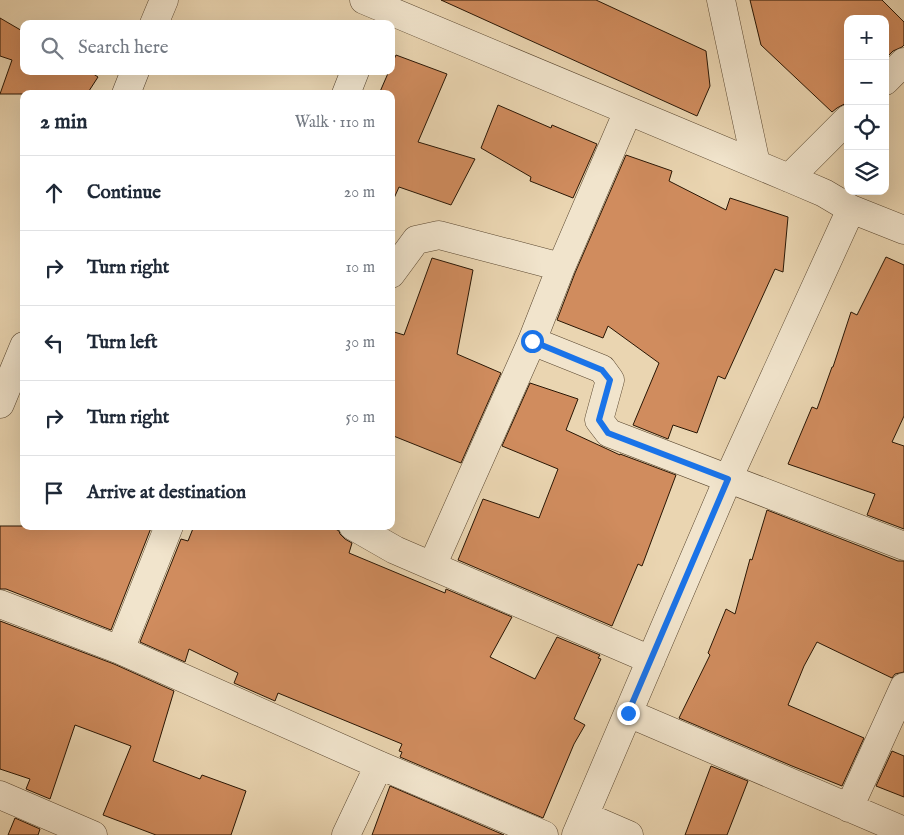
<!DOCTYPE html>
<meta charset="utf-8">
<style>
:root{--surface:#fff;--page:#f2f2f3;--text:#1f2937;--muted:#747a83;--line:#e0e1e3}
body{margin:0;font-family:"IM FELL English",serif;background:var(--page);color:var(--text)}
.controls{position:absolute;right:15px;top:15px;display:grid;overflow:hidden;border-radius:10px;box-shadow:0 5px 20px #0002}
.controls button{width:45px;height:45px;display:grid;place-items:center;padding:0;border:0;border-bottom:1px solid var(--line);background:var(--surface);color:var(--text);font:25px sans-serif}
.stop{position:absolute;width:15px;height:15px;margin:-11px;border:4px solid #1a73e8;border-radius:50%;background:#fff}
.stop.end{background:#1a73e8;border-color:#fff;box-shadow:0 1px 5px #0008}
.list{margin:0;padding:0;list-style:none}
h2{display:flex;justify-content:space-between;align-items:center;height:65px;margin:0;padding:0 20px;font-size:21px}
h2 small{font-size:16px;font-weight:400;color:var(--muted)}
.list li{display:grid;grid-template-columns:32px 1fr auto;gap:15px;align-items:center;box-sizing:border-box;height:75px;padding:0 20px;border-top:1px solid var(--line)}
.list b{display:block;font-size:19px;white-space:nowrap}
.list em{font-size:16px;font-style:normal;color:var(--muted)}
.icon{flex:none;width:28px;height:28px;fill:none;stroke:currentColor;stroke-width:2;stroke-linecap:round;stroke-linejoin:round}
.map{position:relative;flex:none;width:904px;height:835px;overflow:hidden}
.search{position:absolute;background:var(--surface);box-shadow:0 5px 20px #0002;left:20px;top:20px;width:375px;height:55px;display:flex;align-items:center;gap:12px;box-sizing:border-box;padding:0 18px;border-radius:10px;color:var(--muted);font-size:19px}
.panel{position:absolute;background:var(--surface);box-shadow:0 5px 20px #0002;left:20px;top:90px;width:375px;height:440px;border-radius:10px}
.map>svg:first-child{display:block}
</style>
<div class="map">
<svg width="904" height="835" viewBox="0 0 904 835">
<rect width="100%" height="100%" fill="#ead5b1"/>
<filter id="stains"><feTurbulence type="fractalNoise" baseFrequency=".004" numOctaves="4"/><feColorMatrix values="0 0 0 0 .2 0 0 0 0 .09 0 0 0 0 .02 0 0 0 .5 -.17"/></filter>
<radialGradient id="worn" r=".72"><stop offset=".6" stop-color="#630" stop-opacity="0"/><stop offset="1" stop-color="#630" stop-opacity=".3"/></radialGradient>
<path fill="#d08c5e" stroke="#291604" d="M441 0H596L706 51 710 86 697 116Z
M750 0H882L904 22V45L902 47 893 51 885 59V19H848V102L837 108 832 112 761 45Z
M0 18 24 32V71H89L98 77 87 94H0L12 60 0 56Z
M396 55 447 74 418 142 475 159 451 205 399 187 391 205V94H379L389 71H391V66Z
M498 105 551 128 552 125 597 144 573 198 530 181 531 177 481 148Z
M626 155 672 171 669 181 726 210 730 198 788 217 783 272 775 269 725 379 718 376 697 433 673 425 668 439 633 425 659 363 608 326 603 338 557 320 575 273Z
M886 257 904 265V416L892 442 904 446V529L867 515 875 494 788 464 812 407 817 409 832 367H833L851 312 857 315Z
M432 258 473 270 457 354 501 373 461 463 391 435V331L404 335Z
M530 383 578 399 566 430 620 455V454L676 475 642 566 638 564 612 626 458 560 483 499 539 518 558 469 502 446Z
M767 510 898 561H904V672L895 674 892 678 817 642 804 666 788 705 864 738 842 786 792 766 679 718 710 655 708 653 726 609 735 614 750 559 752 560Z
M0 526H145L151 528 111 630 6 589H0Z
M194 526H330L339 531 340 534 345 539 352 543 349 553 445 593 446 589 512 617 490 657 535 679 557 637 600 655 598 658 601 659 574 719 585 725 574 744 543 818 400 757 402 752 399 751 402 744 278 693 275 701 234 683 238 673 189 649 185 662 140 642 181 539 188 541Z
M0 621 114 664 174 691 153 761 200 779 202 775 246 791 231 835H156L103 815 131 746 75 725 50 799 26 789 30 779 0 769Z
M892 751 904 756V797L876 786Z
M711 766 748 781 727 835H685Z
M390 786 504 835H372Z
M15 818 40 829 38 835H8Z"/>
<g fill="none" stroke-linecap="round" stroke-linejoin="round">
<defs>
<path id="minor" d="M364 0 789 178 824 193 851 209 904 230
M721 0 756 164
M154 24 164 0
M885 81 904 62
M126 94 135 71
M346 94 355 71
M789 178 848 119
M391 274 416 240 439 235 561 267
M532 341 602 369 610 380 599 420 609 433 904 546
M0 404 24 346
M353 526 395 550 651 660
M432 566 532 341 561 267 628 111
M0 604 120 650 379 765 544 835
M120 650 169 526
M628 713 904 831
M0 795 93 835
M849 808 904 687
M585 816 629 835
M346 835 379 765
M576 835 728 479 851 209"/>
</defs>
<use href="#minor" stroke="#59462f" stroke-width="29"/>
<use href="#minor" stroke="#f1e4cc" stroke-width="28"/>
</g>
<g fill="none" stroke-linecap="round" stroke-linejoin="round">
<path stroke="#1a73e8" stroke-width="6" d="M532 341 602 370 610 380 599 420 608 433 728 479 628 713"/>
</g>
<rect width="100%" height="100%" filter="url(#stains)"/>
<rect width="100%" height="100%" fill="url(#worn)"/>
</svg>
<div class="controls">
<button>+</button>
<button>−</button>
<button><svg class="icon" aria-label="locate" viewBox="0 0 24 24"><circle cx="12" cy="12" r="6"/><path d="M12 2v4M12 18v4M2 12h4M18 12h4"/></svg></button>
<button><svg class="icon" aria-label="layers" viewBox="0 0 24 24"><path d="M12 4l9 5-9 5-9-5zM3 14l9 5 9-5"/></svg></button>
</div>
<div class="stop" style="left:532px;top:341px"></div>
<div class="stop end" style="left:628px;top:713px"></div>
<div class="search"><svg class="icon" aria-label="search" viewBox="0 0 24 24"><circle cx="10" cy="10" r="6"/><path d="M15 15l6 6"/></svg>Search here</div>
<section class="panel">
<h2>2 min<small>Walk · 110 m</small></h2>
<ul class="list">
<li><svg class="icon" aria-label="ahead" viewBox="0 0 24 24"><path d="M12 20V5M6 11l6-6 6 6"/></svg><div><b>Continue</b></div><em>20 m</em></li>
<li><svg class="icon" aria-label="right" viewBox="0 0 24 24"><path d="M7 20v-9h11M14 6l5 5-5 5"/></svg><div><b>Turn right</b></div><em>10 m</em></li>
<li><svg class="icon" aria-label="left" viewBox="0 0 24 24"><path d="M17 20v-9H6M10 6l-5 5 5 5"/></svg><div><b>Turn left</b></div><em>30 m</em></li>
<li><svg class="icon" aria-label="right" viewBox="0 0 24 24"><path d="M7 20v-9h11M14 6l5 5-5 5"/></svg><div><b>Turn right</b></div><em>50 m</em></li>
<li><svg class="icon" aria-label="arrive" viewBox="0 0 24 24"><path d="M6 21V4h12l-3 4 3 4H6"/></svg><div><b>Arrive at destination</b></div></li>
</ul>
</section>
</div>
